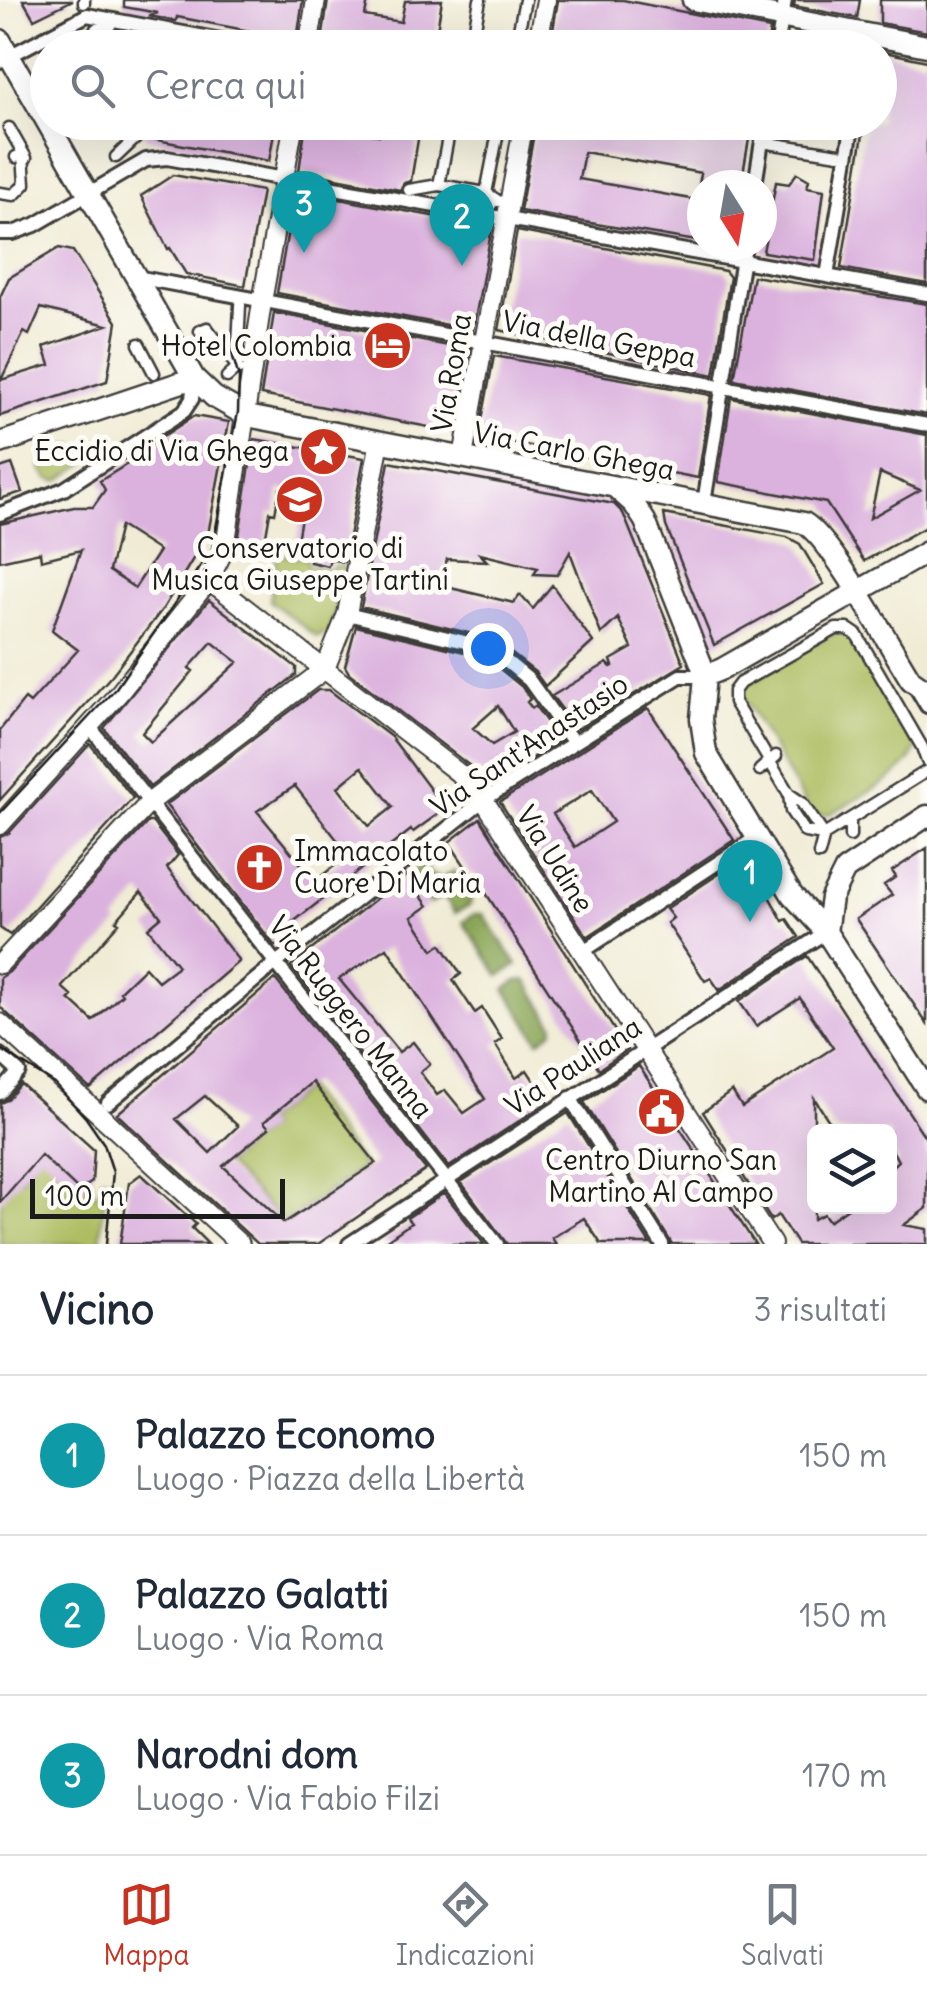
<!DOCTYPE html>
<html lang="it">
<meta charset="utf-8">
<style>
:root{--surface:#fff;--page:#f6f6f7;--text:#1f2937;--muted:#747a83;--line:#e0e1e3;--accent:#c8321e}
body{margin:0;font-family:Delius,sans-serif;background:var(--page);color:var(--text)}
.controls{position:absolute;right:30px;bottom:30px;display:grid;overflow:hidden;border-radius:15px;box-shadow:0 10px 40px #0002}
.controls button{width:90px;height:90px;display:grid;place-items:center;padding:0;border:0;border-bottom:2px solid var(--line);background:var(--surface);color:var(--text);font:50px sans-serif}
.compass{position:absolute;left:687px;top:170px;width:90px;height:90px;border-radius:50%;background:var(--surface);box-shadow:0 10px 40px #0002;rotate:169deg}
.scale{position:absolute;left:30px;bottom:25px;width:255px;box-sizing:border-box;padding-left:10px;border:5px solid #1c1c1c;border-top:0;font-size:28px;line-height:35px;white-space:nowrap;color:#1c1c1c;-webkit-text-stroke:8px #fdfcf7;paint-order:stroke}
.you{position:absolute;left:488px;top:648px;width:35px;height:35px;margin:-25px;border:8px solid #fff;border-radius:50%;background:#1a73e8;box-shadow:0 0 0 15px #1a73e833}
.badge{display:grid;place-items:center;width:65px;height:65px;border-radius:50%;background:var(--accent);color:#fff;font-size:32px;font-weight:700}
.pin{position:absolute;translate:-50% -82px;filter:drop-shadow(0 2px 5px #0008)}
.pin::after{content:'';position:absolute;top:52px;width:35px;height:30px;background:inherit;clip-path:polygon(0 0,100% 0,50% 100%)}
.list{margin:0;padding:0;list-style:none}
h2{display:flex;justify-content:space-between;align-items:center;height:130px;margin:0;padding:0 40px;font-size:42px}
h2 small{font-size:32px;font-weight:400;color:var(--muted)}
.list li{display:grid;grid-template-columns:65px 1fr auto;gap:30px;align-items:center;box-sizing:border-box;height:160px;padding:0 40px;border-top:2px solid var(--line)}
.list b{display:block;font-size:38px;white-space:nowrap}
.list p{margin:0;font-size:32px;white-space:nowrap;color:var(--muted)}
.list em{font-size:32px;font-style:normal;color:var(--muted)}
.icon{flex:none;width:55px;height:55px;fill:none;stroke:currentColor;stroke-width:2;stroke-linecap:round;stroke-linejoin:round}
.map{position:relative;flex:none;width:927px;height:1244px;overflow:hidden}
.search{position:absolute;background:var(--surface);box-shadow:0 10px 40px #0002;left:30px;right:30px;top:30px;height:110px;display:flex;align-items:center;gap:25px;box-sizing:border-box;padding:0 35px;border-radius:55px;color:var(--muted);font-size:38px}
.sheet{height:610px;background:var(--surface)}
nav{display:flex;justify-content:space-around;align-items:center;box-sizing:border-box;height:140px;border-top:2px solid var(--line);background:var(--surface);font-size:28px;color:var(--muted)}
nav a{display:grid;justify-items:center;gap:5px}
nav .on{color:var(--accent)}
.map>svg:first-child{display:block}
</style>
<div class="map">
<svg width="927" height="1244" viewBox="0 0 927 1244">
<rect width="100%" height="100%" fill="#fdfcf7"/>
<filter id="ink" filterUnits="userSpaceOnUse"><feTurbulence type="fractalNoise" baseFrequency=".01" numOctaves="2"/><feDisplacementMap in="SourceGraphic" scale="20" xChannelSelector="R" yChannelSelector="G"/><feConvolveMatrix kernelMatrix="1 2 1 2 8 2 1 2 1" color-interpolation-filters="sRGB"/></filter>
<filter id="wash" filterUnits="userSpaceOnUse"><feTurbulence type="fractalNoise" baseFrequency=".0048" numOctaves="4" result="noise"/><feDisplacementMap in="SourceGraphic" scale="40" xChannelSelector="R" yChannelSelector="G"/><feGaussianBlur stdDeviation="2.25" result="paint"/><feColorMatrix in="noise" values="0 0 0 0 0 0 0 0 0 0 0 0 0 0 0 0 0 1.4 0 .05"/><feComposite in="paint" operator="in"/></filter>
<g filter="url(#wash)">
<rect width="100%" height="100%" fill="#f0ebd4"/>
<path fill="#acbc5e" stroke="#646c3d" stroke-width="2.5" d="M74 445 86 463 58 481 48 478 41 468C44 449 58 449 74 445Z
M277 554 307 559V565L332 570 334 565 344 566 330 632 317 637 270 601Z
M842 633 854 640 917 746C909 776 856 798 830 814L818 816 808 809 741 693 748 684 829 635Z
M305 1088 364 1167 284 1223 226 1164 268 1128 264 1122Z
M44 1148 79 1190 92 1182 93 1193 100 1194 102 1178H106L100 1244H0L2 1163 21 1179Z"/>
<path fill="#89a455" stroke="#526038" stroke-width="2.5" d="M423 864 431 875 442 878 454 871 471 898 470 905 455 913 444 896 430 904 410 873Z
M474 914H483L517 965 499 976 463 922Z
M526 980 554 1025 552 1032 539 1041 505 989 517 981Z"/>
<g id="blocks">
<path fill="#dbb2de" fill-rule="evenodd" d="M23 0H73L34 19Z
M124 0H303L297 40 177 17 176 21 149 16 158 13 124 7Z
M328 0H368L365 16 401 22 405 1 442 0 434 48H396L397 44 361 37 359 48H321Z
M558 0H623L770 29 767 48H670L604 35 602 48H550Z
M795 0H860L857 18 794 6Z
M880 0H927V32L880 23Z
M117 31 172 41 171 48H101L102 37Z
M880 51 927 61V284L841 268 865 122H880Z
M139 122H276L269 161 146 138Z
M306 122H346L345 130 379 135 381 122H421L411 181 404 183 400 190 299 171Z
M536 122H669L667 133 700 138 703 122H752L741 185H699L701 173 584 152 579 179 702 201V242L520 211Z
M797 173 809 180 807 187 824 190 815 260 763 252 776 182 789 184Z
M173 175 262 191 245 286 186 274 170 248 168 249 141 196Z
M295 191 492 227 473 330 277 293Z
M517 231 725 271 730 277 714 375 499 330Z
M59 248 73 251 117 322 107 381 0 416V297L9 278ZM41 308 107 325 44 347 50 365 1 380 24 332 29 335Z
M753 276 927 304V415L734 379Z
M274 313 470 350 455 432 261 395Z
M494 356 711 395 698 478 479 436Z
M731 398 927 435V526L864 561 826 503 718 482ZM880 473 920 490 870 518Z
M194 416 229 422 208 534 164 607 112 675 0 800V730L25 699 30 703 78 650 52 630 81 550 41 560 40 552 0 561V524L74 507H93L105 490 100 481 145 453V448ZM120 526 159 551 135 588 109 571Z
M254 439 364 458 344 562 330 559 328 566 310 562 311 556 295 553 305 493 280 489 275 513 270 512 264 547 238 542Z
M389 462 614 504 623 513 684 664 577 729 552 696 607 663 611 667 613 666 611 660 632 648 618 618 601 634 570 552 557 575 534 574 538 568 480 554 487 561 447 559 438 585 514 603 520 595 533 609 552 585 593 642 545 686 535 672 493 639 361 607Z
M12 464 22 492 0 499V468Z
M664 514 787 537 800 544 824 584 714 645 666 526Z
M209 600 296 667V675L150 787 104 728ZM212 642 238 662 151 742 142 733 193 671 189 668Z
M356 626 485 657 522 687 530 699 527 702 532 708 535 706 560 740 492 783 349 673 345 666ZM498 706 514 732 492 745 473 728Z
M318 690H329L391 737 445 809 413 832 411 830 283 930 282 944 275 946 166 805ZM362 767 393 807 369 826 338 787ZM295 786 342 846 335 851 342 860 315 881 257 811Z
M648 708 734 840 587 937 500 802ZM592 790 613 822 575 847 553 814Z
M90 744 133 798 10 935 0 928V837L9 833Z
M480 818 627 1050 599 1069 473 873 471 875 449 842Z
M148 822H152L178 855 167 868 239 961 90 1089 0 1007V978L9 972ZM141 892 161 917 148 928 178 966 158 981 145 967 120 991 122 994 93 1021 69 999 72 996 62 987 119 923 116 921Z
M927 848V1024L856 919 892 895 884 885 896 877 892 871Z
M746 856 783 921 787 919 799 937 719 990 711 978 705 981 667 923 673 918 666 909Z
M406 875 428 906 412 917 433 950 441 944 461 974 453 980 475 1013 482 1008 502 1039 495 1044 516 1078 527 1070 548 1102 449 1167 291 966ZM387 948 485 1099 464 1113 445 1090 437 1095 420 1072 430 1064 413 1042 399 1052 339 979Z
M807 956 927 1140V1208L904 1225 927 1229V1244H797L778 1215 771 1220 703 1112 732 1091 742 1107 833 1048 800 998 756 1026 739 1001ZM814 1098 836 1132H890V1146L898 1161 890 1168V1206H851L829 1221 824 1214 814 1219Z
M275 979 426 1170 318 1244H258L117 1114ZM312 1082 376 1163 284 1223 223 1166 269 1128 264 1122ZM205 1096 238 1126 210 1153 176 1119Z
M639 1066 702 1162 755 1244H672L584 1102Z
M21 1084 94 1150 92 1182 79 1191 41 1155 0 1202V1103L7 1100Z
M568 1113 650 1244H601L584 1218 552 1238 556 1244H507L461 1182Z
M141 1174 196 1224 192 1228 208 1244H120L129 1183Z
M444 1193 484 1244H381L411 1223 407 1218Z"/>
</g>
</g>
<g filter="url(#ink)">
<use href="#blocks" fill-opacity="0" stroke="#3c3b38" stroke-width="2.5"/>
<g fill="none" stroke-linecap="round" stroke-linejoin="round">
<defs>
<path id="pedestrian" d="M84 3V0
M52 47 90 42 96 29 110 26
M471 48 480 0
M515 48 525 0
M9 128 26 158
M768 143 839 154
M116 157 137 137 129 122
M439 185 486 193 500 122
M409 190 439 185 451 122
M0 193 14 195 25 184 23 154 16 157
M491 205 486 193 498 201
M200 331 207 328 239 369
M139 344 154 373
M227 377 237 368 240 305
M927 761 922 747 857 635 848 629H836L740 683 734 691V702L789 794 791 811 805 832 824 835 927 771
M760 770 776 756
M791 797 789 794 802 803 824 835 819 854
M850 836V819"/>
<path id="minor" d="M777 48 785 0
M0 61 87 15 264 48
M755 185 765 122
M0 233H13L35 225 146 160 167 158 927 294
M827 276 853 122
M136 277 927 425
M704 503 745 245
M0 514 64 489 184 411 192 399 194 378
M347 614 490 648 529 680 574 743
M915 686 927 706
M90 727 497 1244
M582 952 757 837
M0 1055 19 1072 0 1093
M570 1098 662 1244
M108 1103 271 967 485 799 680 676H705
M349 1244 826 932"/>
<path id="secondary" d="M308 48 316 0
M537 48 546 0
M463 457 524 122
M209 580 474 785 772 1244
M0 825 120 692 209 580 225 548 262 302 294 122
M0 964 150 802 325 669 347 614 380 441
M0 1023 240 1244"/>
<path id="primary" d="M693 0 927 46
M0 40 194 378 214 397 247 416 804 523C832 539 890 647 911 680L927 691
M0 443 194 378
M615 487 634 504 645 521 702 666 705 676 701 719 706 753 792 895 826 932 927 1089
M705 676 722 669 927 552
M826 932 831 898 845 870 927 816"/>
</defs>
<use href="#pedestrian" stroke="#3c3b38" stroke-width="15"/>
<use href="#minor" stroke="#3c3b38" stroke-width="18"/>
<use href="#secondary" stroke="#3c3b38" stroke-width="22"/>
<use href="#primary" stroke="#3c3b38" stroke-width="25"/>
<use href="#pedestrian" stroke="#fff" stroke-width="10"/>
<use href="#minor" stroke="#fff" stroke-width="12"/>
<use href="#secondary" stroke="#fff" stroke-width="18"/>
<use href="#primary" stroke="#fff" stroke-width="20"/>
<path stroke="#1c1c1c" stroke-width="2.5" d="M0 813 116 688 212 549 238 412 239 378 228 340
M0 1049 55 1084 86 1118 104 1144 113 1172 106 1244"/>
</g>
</g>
<defs>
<symbol id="hotel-disc" viewBox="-11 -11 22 22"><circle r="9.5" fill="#c8321e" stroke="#fdfcf7"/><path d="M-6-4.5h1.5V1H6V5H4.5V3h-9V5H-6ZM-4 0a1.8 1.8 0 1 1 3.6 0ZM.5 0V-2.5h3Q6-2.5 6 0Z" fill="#fff"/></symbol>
<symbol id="sight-disc" viewBox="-11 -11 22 22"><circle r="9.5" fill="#c8321e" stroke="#fdfcf7"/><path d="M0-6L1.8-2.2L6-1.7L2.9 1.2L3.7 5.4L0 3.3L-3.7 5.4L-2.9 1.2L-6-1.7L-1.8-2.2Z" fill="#fff"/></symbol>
<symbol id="university-disc" viewBox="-11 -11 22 22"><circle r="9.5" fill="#c8321e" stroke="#fdfcf7"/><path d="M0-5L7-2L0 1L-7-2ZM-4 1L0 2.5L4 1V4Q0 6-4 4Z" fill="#fff"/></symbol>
<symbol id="church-disc" viewBox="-11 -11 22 22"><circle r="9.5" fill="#c8321e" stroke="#fdfcf7"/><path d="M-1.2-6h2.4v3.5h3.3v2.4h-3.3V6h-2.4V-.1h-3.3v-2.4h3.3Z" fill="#fff"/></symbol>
<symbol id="civic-disc" viewBox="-11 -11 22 22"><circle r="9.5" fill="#c8321e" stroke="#fdfcf7"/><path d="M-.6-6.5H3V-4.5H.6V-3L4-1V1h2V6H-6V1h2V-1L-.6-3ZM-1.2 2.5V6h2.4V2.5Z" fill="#fff"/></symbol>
</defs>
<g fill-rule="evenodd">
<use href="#hotel-disc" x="360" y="318" width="55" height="55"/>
<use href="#sight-disc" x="296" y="424" width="55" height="55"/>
<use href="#university-disc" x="272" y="472" width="55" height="55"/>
<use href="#church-disc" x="232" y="840" width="55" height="55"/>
<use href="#civic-disc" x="634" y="1084" width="55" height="55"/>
</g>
<g text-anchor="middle" stroke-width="10" stroke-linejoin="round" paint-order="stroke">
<g font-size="28" fill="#1c1c1c" stroke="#fdfcf7">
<text transform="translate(599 339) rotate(11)" y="10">Via della Geppa</text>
<text transform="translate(451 373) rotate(-80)" y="10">Via Roma</text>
<text transform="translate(574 451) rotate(11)" y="10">Via Carlo Ghega</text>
<text transform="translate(529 745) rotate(-34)" y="10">Via Sant'Anastasio</text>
<text transform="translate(555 859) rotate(58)" y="10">Via Udine</text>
<text transform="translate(351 1017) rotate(52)" y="10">Via Ruggero Manna</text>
<text transform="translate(573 1066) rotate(-33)" y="10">Via Pauliana</text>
</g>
<g font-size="28" fill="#1c1c1c" stroke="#fdfcf7" text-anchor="end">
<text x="352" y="356">Hotel Colombia</text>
<text x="289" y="461">Eccidio di Via Ghega</text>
<text x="300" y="558" text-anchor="middle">Conservatorio di<tspan x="300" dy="32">Musica Giuseppe Tartini</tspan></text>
<text x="294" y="861" text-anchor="start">Immacolato<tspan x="294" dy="32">Cuore Di Maria</tspan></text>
<text x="661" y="1170" text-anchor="middle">Centro Diurno San<tspan x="661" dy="32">Martino Al Campo</tspan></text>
</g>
</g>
</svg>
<div class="controls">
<button><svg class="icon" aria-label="layers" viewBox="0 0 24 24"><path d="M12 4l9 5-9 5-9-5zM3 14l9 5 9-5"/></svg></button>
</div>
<svg class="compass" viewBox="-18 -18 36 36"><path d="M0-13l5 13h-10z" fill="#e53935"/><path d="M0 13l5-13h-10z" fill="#747a83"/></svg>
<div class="scale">100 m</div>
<div class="you"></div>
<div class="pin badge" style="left:750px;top:922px;background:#0f9aa8">1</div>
<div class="pin badge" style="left:462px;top:266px;background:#0f9aa8">2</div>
<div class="pin badge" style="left:304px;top:253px;background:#0f9aa8">3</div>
<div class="search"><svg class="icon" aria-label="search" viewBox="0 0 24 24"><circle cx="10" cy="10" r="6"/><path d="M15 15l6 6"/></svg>Cerca qui</div>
</div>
<section class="sheet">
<h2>Vicino<small>3 risultati</small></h2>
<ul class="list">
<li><span class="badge" style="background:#0f9aa8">1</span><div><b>Palazzo Economo</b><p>Luogo · Piazza della Libertà</p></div><em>150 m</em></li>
<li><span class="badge" style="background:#0f9aa8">2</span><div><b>Palazzo Galatti</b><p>Luogo · Via Roma</p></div><em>150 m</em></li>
<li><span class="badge" style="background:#0f9aa8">3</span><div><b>Narodni dom</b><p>Luogo · Via Fabio Filzi</p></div><em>170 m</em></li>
</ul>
</section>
<nav>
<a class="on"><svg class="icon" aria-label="map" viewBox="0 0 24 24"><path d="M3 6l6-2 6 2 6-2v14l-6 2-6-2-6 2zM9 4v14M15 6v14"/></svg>Mappa</a>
<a><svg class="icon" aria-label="directions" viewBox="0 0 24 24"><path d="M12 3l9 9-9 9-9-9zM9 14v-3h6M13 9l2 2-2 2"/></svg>Indicazioni</a>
<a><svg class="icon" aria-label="saved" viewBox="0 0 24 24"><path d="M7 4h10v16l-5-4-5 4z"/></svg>Salvati</a>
</nav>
